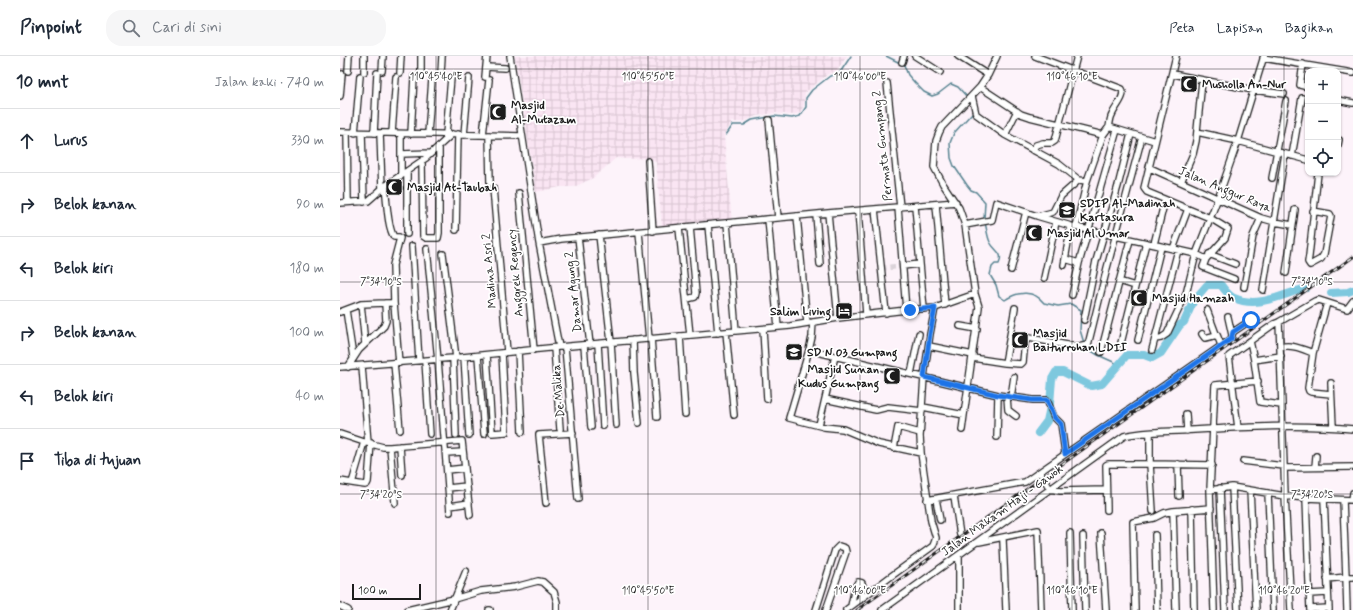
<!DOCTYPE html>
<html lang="id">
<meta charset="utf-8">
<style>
:root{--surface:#fff;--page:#f6f6f7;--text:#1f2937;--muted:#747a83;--line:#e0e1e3}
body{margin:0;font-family:Mynerve,sans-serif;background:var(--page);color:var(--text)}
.controls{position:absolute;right:12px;top:12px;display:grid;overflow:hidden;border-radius:8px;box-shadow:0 1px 3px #0004}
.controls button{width:36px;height:36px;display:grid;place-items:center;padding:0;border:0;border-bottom:1px solid var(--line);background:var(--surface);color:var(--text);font:20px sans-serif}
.scale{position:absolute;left:12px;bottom:10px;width:69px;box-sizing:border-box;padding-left:4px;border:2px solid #1c1c1c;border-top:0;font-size:11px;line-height:14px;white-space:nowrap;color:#1c1c1c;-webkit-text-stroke:3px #fff;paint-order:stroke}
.stop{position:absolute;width:12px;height:12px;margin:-9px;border:3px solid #1a73e8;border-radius:50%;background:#fff}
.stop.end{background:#1a73e8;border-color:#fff;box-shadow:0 1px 4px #0008}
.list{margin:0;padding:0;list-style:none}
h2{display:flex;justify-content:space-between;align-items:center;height:52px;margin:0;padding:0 16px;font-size:17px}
h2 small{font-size:13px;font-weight:400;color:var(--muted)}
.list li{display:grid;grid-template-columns:26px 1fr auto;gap:12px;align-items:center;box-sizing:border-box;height:64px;padding:0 16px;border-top:1px solid var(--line)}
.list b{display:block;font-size:15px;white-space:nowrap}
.list em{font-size:13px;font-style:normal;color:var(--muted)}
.icon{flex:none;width:22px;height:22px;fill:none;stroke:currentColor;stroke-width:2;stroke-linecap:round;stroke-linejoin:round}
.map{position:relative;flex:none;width:1013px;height:554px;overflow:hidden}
header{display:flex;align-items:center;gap:24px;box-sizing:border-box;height:56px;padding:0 20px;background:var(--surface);border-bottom:1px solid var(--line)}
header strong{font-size:19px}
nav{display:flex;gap:22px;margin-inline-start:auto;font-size:14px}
.search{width:280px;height:36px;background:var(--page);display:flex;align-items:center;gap:10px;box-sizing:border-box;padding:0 14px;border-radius:16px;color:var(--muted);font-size:15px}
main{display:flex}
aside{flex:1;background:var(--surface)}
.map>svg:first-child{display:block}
</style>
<header>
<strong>Pinpoint</strong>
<div class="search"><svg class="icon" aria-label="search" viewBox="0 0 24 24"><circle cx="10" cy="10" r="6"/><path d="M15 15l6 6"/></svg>Cari di sini</div>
<nav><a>Peta</a><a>Lapisan</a><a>Bagikan</a></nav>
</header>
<main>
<aside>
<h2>10 mnt<small>Jalan kaki · 740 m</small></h2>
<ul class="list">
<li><svg class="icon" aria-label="ahead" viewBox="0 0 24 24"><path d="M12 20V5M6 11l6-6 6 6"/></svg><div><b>Lurus</b></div><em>330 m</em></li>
<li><svg class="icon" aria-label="right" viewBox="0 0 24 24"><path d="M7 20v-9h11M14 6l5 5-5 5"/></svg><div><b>Belok kanan</b></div><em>90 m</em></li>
<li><svg class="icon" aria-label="left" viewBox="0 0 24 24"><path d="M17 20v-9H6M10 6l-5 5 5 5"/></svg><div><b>Belok kiri</b></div><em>180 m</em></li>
<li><svg class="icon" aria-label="right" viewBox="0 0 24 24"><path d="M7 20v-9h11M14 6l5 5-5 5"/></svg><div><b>Belok kanan</b></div><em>100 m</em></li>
<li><svg class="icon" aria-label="left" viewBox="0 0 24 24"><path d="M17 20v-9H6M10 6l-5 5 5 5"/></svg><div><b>Belok kiri</b></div><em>40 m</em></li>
<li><svg class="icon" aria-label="arrive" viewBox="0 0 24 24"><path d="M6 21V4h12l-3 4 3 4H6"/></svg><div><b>Tiba di tujuan</b></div></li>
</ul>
</aside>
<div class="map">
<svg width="1013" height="554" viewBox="0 0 1013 554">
<defs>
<pattern id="industrial-grid" width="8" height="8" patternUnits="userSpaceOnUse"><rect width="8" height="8" fill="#fae5f3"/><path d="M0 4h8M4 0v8" fill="none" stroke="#d6c4d0"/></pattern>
</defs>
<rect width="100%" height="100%" fill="#fdf3fa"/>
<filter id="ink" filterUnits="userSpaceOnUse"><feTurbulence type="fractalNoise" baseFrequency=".025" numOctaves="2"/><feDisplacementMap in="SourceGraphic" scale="8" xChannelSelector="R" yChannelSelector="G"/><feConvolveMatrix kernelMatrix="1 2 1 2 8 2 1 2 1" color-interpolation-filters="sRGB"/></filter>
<g filter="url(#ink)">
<path fill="url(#industrial-grid)" d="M175 0H507L497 15 488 18 465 37 464 49 460 57 451 59 435 57 416 60 403 66H392L384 80 392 167 322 173 316 106 308 102 287 103 276 102 253 122 234 131H220L196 136Z"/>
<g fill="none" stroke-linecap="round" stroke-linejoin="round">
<path stroke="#578390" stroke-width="1.5" d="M546 0 564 9 568 19 575 27 584 36 592 40 598 38 611 28 618 31 628 42
M633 56 614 77 610 87 611 102 614 110 627 129 631 134 636 136 645 146 644 163
M386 79 393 69H404L412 64 434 60 452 62 460 60 466 51V42L472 34 490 20 499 18 511 0
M645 167C647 173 647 180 650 186 655 196 664 196 659 208H655L652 211 650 219 656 229 659 240 665 244C678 235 694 234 704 247L718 250 731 248 741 254 740 274 744 287
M747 292 758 299 778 308"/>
<path stroke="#7ec8de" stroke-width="8" d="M991 237 1008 236 1013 234
M710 348 712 323 716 316H723L751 330 762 328 787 299H804L812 302 821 297 840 269 844 266 854 244 867 229H881C884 233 888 239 894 242 918 253 943 238 966 232
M698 377 707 365 710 351"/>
<path stroke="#dbd3d9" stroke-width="5.5" stroke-dasharray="5.5 3" stroke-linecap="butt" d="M541 212 563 210"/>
<defs>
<path id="minor" d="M170 0 199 187 219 291 450 270 498 262 566 254 595 252 635 238
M575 0 600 16
M618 0 648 19
M695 0 782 33C786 41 775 51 772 59 770 62 770 67 769 71
M923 2 1013 17
M562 6 564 0
M963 8 960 29 968 31
M146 11 165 12
M8 15 9 0
M42 15 43 0
M24 16V0
M60 17 61 0
M81 17V0
M101 17 102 0
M833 18 913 34 944 38
M145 21 147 0
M547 27 560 151
M640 31 681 58 690 61 763 79 769 71 815 85
M0 40 2 18
M632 40 636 58 665 79 719 108 739 124 747 125 763 79
M998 44 1013 47
M429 64 438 162
M0 76 181 80
M857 76 898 85 968 104
M7 77 8 146
M15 77 20 20
M22 77 24 146
M34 77 37 17
M40 77 42 133
M52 77 56 21
M61 78V120
M71 78 74 21
M88 78 92 23
M106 78 111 22
M124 79 129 22
M143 79 149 24
M149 79 150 127
M665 79 677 55
M998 89 999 84
M692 94 696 89 703 87H712L715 85 737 0
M61 98 91 97
M952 100 962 42
M82 105 83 180 86 182H98L99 177V90
M308 105 313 175
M810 112 921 162 935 166 952 169
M67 116V178
M932 122 946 45
M841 126 853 98 856 85 862 25
M45 130C47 143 47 171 54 181H59L60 182 53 209 54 247 59 307
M153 132 167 296
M179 137 194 294
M0 147 28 145 45 130 86 102 112 78
M596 149 605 249
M575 150 580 208
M558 151 566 254
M535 153 546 257
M518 155 526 258
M973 155 990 158 991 160 984 198 981 203 970 209 968 206 969 200 978 117
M488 157 498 262
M476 159 480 208
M457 160 467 267
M698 160 713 156 721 140 739 124
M428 163 438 271
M387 167 396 275
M368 169 378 277
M625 169 652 164 656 146 697 160 731 170 856 198 866 203 885 182 888 173 870 162 848 153
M736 171 747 125
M339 172 350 279
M116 174 118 78
M299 176 309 283
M259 179 271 286 276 369
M238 181 250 289
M199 187 221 183 488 157 616 146
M814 188 825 144
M72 190 79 305
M87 193 98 304 110 456
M833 193 848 153 807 136 804 132 836 0
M103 198 116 302
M869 198 895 208
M725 203 739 207
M866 203 863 211 894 223
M724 209 731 170
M563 210 580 208 584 253
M671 214 686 156
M946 217 955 154
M704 222 716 166
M779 225 795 230
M904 231 913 180 921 162
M923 234 945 98
M732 239 739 207 777 74
M347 243 355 241 356 237 350 171
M987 247 973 297 968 332 969 335 971 336 991 338
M21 248 25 288
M6 254 13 301
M867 254 876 278
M0 256 21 248 45 247
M888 261 892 279
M744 264 756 205 778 130 791 78
M473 266 472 281 469 294 658 339 693 344H707L714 361 721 368 725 397
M939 266 940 291C952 288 962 293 973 297
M620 270 637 273
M423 273 427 343
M386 276 394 359
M862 278 865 282 877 279 881 289
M340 280 345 358
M311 282 317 361
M815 283 821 282 827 278 846 238 856 198 878 142 898 85 924 0
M293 284 294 317 299 367
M798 284 821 191
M910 285 914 304
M781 287 806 187
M258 288 263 370
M244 290 251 371
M589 290 633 299
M225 291 238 443
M214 292 220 373
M469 294 449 362 484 371 503 373 539 388 581 397
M812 294 838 194
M178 295 182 376
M761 296 790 184
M147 299 152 377 166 376 162 297
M138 300 144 378
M495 300 485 343 536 354 548 351 582 355
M941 300 914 304 920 346 941 349
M124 301 129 379
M113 302 116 379
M633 302 665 307 681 308 683 306 685 286 689 282 738 291 748 289 767 212 802 81
M85 305 90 378
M54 307 60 374
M665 307 675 252
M22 310 28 387
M0 311 113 302 219 291
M8 311 19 294 44 270 46 265 45 247H54
M571 318 579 278
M991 327 993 371
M667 341 668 354 676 360
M671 341 674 321
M583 351 624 359 639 251 635 238 625 169 619 152 603 128 594 111 596 85 599 77 602 71 640 31 648 19 657 0
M846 358 847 375
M479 369 485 343
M898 372 889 300 934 268 939 266 975 245 979 244 1007 253 1013 245
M622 374 624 359
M0 378 24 386 12 427 0 425
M657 381 658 339
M24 386 43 391H50L122 385 130 459
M60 390 62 419
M50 391 55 447
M554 392 558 371 580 377
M106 397 123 396
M903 405 944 410
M838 408 839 440
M975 411 976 400
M944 412 1013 411
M107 414 125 412
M700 416 710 433 720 435 766 434
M12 427 25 429 27 428 28 426 31 387
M892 431 898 554
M108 432 127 430
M880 432 885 554
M870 434 892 431 945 440 940 291
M910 434 916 554
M928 437 933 554
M614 440 620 479
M596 443 600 464
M984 443 989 554
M587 444 685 426 891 283 893 276 911 264
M1003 444 1006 521H1013
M1012 444 1013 437
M206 447 199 379 233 377
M110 450 129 447
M852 453 854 554
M767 454 766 409 768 408H810V377
M813 455 810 408 872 409
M833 455 836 554
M730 477 732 554
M761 477 766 554
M815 479 817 554
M743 480 745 554
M663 484 666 554
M639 486 698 474 701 554
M987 523 1006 521 1007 554
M969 538 988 537
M0 550 8 554
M511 550 515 531 518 526 522 527 523 530 520 544
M970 553 989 552
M67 554 114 543 141 535 175 531 198 525 203 526 214 536 217 546V554
M110 554 126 515
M149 554H150
M476 554 495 494 499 490 505 492 506 496 486 554
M506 554 550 521 593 490 596 482 591 465 581 397 580 380 584 321 590 278 595 252
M542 554 784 380C806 375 831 376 854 374 907 371 960 368 1013 373
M619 554V499
M795 554 793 466 814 462 824 457 833 455 871 452
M874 554 870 434 875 329 918 325
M951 554 945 440 966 442
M970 554 966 442 1013 444"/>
</defs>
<use href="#minor" stroke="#1c1c1c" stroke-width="8"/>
<use href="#minor" stroke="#fff" stroke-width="5.5"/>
<defs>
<path id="rail" d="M517 554 1013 201"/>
</defs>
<use href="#rail" stroke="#1c1c1c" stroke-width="3"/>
<use href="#rail" stroke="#fff" stroke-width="1.5" stroke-dasharray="4.5" stroke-linecap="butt"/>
</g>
</g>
<g fill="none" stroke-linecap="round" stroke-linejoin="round" filter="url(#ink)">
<path stroke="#1a73e8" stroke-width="5" d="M570 254 595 252 590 278 584 321 658 339 692 344H707L714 361 721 368 725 398 891 283 893 276 911 264"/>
</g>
<path fill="none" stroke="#1c1c1c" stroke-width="1" stroke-opacity="0.45" d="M96 0V554M308 0V554M520 0V554M732 0V554M944 0V554M0 13H1013M0 226H1013M0 438H1013"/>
<defs>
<symbol id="mosque-square" viewBox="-11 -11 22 22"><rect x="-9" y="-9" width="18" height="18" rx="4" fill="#1c1c1c" stroke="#fff"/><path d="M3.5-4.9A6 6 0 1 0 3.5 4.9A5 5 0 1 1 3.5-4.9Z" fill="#fff"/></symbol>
<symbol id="school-square" viewBox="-11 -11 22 22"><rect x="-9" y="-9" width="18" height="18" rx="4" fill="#1c1c1c" stroke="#fff"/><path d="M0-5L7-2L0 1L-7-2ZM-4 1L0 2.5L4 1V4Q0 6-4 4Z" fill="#fff"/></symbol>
<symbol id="hotel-square" viewBox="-11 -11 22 22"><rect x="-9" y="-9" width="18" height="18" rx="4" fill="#1c1c1c" stroke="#fff"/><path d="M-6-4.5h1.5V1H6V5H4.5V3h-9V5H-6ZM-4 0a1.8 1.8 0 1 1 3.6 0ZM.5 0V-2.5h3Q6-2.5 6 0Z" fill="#fff"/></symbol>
</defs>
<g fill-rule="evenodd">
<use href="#mosque-square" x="839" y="18" width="20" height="20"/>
<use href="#mosque-square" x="148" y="46" width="20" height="20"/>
<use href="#mosque-square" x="44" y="121" width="20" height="20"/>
<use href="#school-square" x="717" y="144" width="20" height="20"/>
<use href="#mosque-square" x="684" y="167" width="20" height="20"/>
<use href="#mosque-square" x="789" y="232" width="20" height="20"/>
<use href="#hotel-square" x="494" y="245" width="20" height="20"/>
<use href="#mosque-square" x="670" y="274" width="20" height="20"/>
<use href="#school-square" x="444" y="286" width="20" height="20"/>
<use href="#mosque-square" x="542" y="310" width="20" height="20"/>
</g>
<g text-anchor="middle" stroke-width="3.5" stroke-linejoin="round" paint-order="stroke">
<g font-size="12" font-weight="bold" fill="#1c1c1c" stroke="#fff" text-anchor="start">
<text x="862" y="32">Musholla An-Nur</text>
<text x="171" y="53">Masjid<tspan x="171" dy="14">Al-Mutazam</tspan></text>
<text x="67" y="135">Masjid At-Taubah</text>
<text x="740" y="151">SDIP Al-Madinah<tspan x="740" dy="14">Kartasura</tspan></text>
<text x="707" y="181">Masjid Al Umar</text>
<text x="812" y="246">Masjid Hamzah</text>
<text x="491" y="259" text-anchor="end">Salim Living</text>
<text x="693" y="281">Masjid<tspan x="693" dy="14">Baiturrohan LDII</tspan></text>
<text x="467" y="300">SD N 03 Gumpang</text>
<text x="539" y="317" text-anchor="end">Masjid Sunan<tspan x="539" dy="14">Kudus Gumpang</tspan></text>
</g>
<g font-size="12" fill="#1c1c1c" stroke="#fff">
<text transform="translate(542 90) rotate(-96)" y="4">Permata Gumpang 2</text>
<text transform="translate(885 133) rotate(23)" y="4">Jalan Anggur Raya</text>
<text transform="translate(149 215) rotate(-95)" y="4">Madina Asri 2</text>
<text transform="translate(175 217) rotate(-95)" y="4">Anggrek Regency</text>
<text transform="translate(233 236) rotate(-96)" y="4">Damar Agung 2</text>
<text transform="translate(218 335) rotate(-95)" y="4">De Malika</text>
<text transform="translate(662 454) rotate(-36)" y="4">Jalan Makam Haji - Gawok</text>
</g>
</g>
<g font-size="10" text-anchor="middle" fill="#1c1c1c" stroke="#fff" stroke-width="3.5" stroke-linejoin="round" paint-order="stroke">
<text x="96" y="24">110°45'40"E</text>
<text x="308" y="24">110°45'50"E</text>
<text x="520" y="24">110°46'00"E</text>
<text x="732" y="24">110°46'10"E</text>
<text x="41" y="229">7°34'10"S</text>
<text x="972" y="229">7°34'10"S</text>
<text x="41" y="442">7°34'20"S</text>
<text x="972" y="442">7°34'20"S</text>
<text x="308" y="538">110°45'50"E</text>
<text x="520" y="538">110°46'00"E</text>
<text x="732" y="538">110°46'10"E</text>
<text x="944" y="538">110°46'20"E</text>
</g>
</svg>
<div class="controls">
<button>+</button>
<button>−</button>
<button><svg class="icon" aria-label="locate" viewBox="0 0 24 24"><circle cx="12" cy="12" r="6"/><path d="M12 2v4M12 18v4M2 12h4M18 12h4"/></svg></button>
</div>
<div class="scale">100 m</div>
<div class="stop" style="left:911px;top:264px"></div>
<div class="stop end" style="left:570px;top:254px"></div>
</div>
</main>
